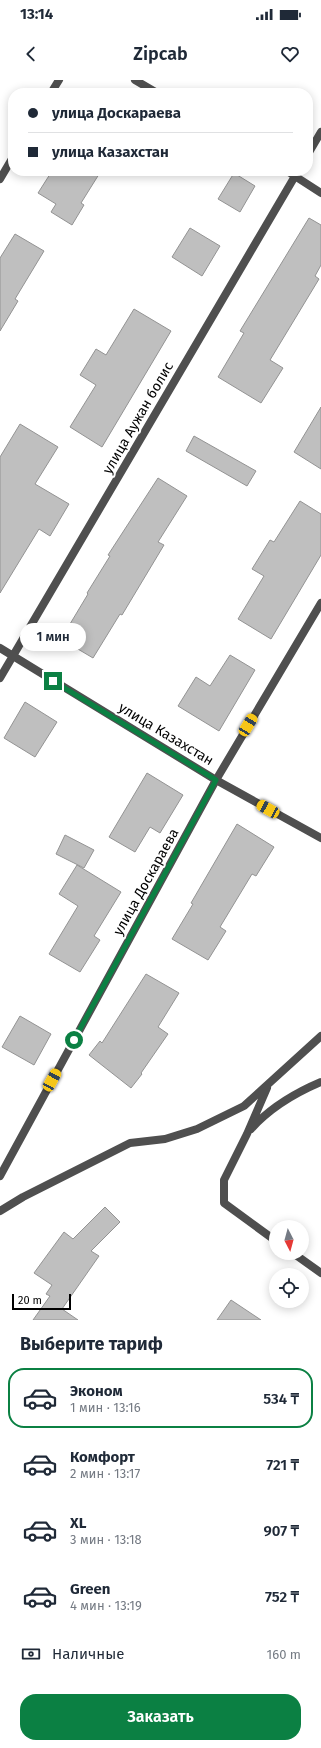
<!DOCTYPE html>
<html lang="ru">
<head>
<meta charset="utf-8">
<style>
  :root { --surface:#fff; --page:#f2f2f3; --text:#1f2937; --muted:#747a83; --line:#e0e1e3; --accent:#0b8043 }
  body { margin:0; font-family:"Fira Sans",sans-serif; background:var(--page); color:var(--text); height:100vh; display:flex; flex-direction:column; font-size:15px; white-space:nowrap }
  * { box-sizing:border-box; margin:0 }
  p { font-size:13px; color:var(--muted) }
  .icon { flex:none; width:22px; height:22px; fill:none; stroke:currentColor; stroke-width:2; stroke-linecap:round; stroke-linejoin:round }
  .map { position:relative; height:1240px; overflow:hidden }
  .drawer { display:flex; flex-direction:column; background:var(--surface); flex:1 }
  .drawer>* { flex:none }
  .top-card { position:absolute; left:8px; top:8px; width:305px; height:88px; border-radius:16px; box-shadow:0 2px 10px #0003; display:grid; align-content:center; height:88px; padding:0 20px; background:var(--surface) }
  .needle { width:26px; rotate:174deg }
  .tools { position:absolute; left:269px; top:1140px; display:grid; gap:8px }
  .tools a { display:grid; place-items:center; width:40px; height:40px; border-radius:50%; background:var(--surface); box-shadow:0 2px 10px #0003; font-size:20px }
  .scale { position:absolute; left:12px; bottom:10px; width:59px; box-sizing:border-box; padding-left:4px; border:2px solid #000; border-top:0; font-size:11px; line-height:14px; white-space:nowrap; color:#000; -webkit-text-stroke:3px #fff; paint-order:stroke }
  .end { position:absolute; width:18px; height:18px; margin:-9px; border:5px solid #0b8043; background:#fff; box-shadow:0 0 0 2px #fff }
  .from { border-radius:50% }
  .bubble { position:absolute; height:28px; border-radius:14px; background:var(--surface); box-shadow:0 2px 10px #0003; font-size:13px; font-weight:600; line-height:28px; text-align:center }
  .car { position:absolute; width:12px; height:24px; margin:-12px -6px; border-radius:5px; box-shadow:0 0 3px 1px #0007; background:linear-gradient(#f5c518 24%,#345 0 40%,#f5c518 0 76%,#345 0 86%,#f5c518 0) }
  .top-card b { display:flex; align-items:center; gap:14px; height:38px; font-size:15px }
  .top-card b+b { border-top:1px solid var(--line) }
  .top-card i { width:10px; height:10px; background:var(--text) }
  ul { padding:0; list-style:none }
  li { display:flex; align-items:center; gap:12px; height:60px; margin:0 8px 6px; padding:0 12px; border:2px solid transparent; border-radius:16px }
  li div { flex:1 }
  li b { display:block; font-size:15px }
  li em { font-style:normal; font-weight:600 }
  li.on { border-color:var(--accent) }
  li>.icon { width:36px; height:36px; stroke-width:1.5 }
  h2 { padding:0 20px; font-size:18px; line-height:48px }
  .pay { display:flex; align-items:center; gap:10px; height:44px; padding:0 20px; font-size:15px }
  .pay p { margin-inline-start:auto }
  .primary-button { display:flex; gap:8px; margin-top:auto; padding:8px 20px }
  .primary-button a { flex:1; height:46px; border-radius:16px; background:var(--accent); color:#fff; font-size:16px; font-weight:600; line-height:46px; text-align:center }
  .status { display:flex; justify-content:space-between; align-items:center; height:28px; padding:0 20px; background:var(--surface); direction:ltr }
  .status svg { height:11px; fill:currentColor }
  header { display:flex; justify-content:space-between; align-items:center; height:52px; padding:0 20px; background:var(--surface); font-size:18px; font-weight:600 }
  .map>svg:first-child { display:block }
</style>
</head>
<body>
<div class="status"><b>13:14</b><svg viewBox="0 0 49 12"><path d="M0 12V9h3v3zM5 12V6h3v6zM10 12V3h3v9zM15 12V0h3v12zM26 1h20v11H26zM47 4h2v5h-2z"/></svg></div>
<header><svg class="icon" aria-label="back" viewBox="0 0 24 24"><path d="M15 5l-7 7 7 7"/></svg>Zipcab<svg class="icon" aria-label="heart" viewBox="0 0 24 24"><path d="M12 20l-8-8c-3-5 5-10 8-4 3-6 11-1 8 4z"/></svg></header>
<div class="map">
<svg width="321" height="1240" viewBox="0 0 321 1240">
  <rect width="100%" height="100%" fill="#fff"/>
  <path fill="#bfbfbf" stroke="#939393" d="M52 91H101L81 123 84 125 72 145 51 132 56 124 38 113Z
    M234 93 255 106 240 132 218 119Z
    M309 138 321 145V185L315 196 319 199 270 280 283 288 261 323 218 297 244 253 240 251Z
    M190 148 220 166 202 196 172 177Z
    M15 154 44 171 15 219 18 221 0 251V178Z
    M134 229 171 251 102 367 70 347 96 305 80 295 96 269 106 275Z
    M321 327V389L294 372Z
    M20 344 58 367 35 404 69 424 50 456 39 449 0 513V377Z
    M194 356 256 391 247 406 186 371Z
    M158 398 187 416 158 462 164 465 122 535 120 534 93 578 61 559 88 514 87 513 110 476 108 475Z
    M300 421 321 434V475L271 559 238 539 264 496 252 489 270 460 274 462Z
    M230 575 255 590 219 651 178 626 196 597 210 606Z
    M25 622 57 642 35 677 4 658Z
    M147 693 183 715 160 753 150 747 135 772 109 757Z
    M237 744 274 767 256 796 252 794 220 847 226 851 208 880 172 859 193 824 191 823Z
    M65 755 94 770 84 788 56 774Z
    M77 785 121 812 94 856 100 860 80 892 49 874 78 826 59 814Z
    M146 894 179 913 158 947 168 954 141 993 142 994 131 1008 89 975 100 961 102 963Z
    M20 936 51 954 34 985 2 967Z
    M105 1127 120 1142 91 1171 99 1176 62 1229 78 1240H33L50 1216 46 1214 52 1205 34 1193 64 1152 73 1159Z
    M231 1220 261 1240H217Z"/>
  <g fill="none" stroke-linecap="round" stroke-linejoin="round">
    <path stroke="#4f4f4f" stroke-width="8" d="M135 0 157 13
      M51 13 59 0
      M308 74 321 52
      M287 91 321 113
      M0 99 13 77
      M0 568 216 700 321 758
      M0 598 298 91
      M267 1008 247 1054 224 1100V1123L276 1161
      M251 1049C270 1028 295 1013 321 1002
      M0 1096 216 700 321 523
      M0 1131 23 1117 130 1063 165 1059 197 1049 244 1026 321 956
      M293 1173 321 1193"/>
  </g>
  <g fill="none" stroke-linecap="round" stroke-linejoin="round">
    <path stroke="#0b8043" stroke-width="5" d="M53 601 216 700 74 960"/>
  </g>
  <g text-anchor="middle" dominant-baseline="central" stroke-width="4" stroke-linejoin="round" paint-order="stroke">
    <g font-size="14" fill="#000" stroke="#fff">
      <text transform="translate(138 338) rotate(-60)">улица Аужан болис</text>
      <text transform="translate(166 654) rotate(31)">улица Казахстан</text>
      <text transform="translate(146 802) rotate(-61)">улица Доскараева</text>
    </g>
  </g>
</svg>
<div class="tools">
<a><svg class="needle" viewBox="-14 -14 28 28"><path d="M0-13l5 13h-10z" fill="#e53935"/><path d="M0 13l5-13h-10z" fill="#747a83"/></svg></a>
<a><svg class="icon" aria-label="locate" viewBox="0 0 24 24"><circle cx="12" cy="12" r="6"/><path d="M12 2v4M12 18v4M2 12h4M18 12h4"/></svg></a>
</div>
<div class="scale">20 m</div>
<i class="end from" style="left:74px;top:960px"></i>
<i class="end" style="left:53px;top:601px"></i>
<div class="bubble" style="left:20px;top:543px;width:66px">1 мин</div>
<i class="car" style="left:248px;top:645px;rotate:31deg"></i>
<i class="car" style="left:268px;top:729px;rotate:299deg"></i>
<i class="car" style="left:52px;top:1000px;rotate:29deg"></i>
<div class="top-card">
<b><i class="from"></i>улица Доскараева</b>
<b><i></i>улица Казахстан</b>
</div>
</div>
<section class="drawer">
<h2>Выберите тариф</h2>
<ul>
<li class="on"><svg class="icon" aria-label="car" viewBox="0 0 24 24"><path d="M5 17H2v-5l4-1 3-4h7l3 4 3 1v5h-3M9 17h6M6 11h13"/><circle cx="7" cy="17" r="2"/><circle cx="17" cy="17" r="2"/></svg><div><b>Эконом</b><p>1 мин · 13:16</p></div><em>534 ₸</em></li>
<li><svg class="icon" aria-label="car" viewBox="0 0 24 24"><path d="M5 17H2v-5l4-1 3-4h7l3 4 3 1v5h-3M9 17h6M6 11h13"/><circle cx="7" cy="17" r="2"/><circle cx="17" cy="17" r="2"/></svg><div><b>Комфорт</b><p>2 мин · 13:17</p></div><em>721 ₸</em></li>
<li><svg class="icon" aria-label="car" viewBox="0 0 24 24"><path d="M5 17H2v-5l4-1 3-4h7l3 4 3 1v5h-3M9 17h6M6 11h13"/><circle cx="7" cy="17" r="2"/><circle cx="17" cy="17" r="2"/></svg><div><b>XL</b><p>3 мин · 13:18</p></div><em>907 ₸</em></li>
<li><svg class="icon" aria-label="car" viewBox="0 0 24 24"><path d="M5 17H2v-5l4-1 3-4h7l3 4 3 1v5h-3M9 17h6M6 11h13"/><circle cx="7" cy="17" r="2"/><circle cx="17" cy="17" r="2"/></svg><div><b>Green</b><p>4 мин · 13:19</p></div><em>752 ₸</em></li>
</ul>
<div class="pay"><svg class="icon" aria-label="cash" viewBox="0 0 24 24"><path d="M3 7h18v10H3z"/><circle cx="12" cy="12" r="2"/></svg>Наличные<p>160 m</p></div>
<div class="primary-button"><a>Заказать</a></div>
</section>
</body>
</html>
